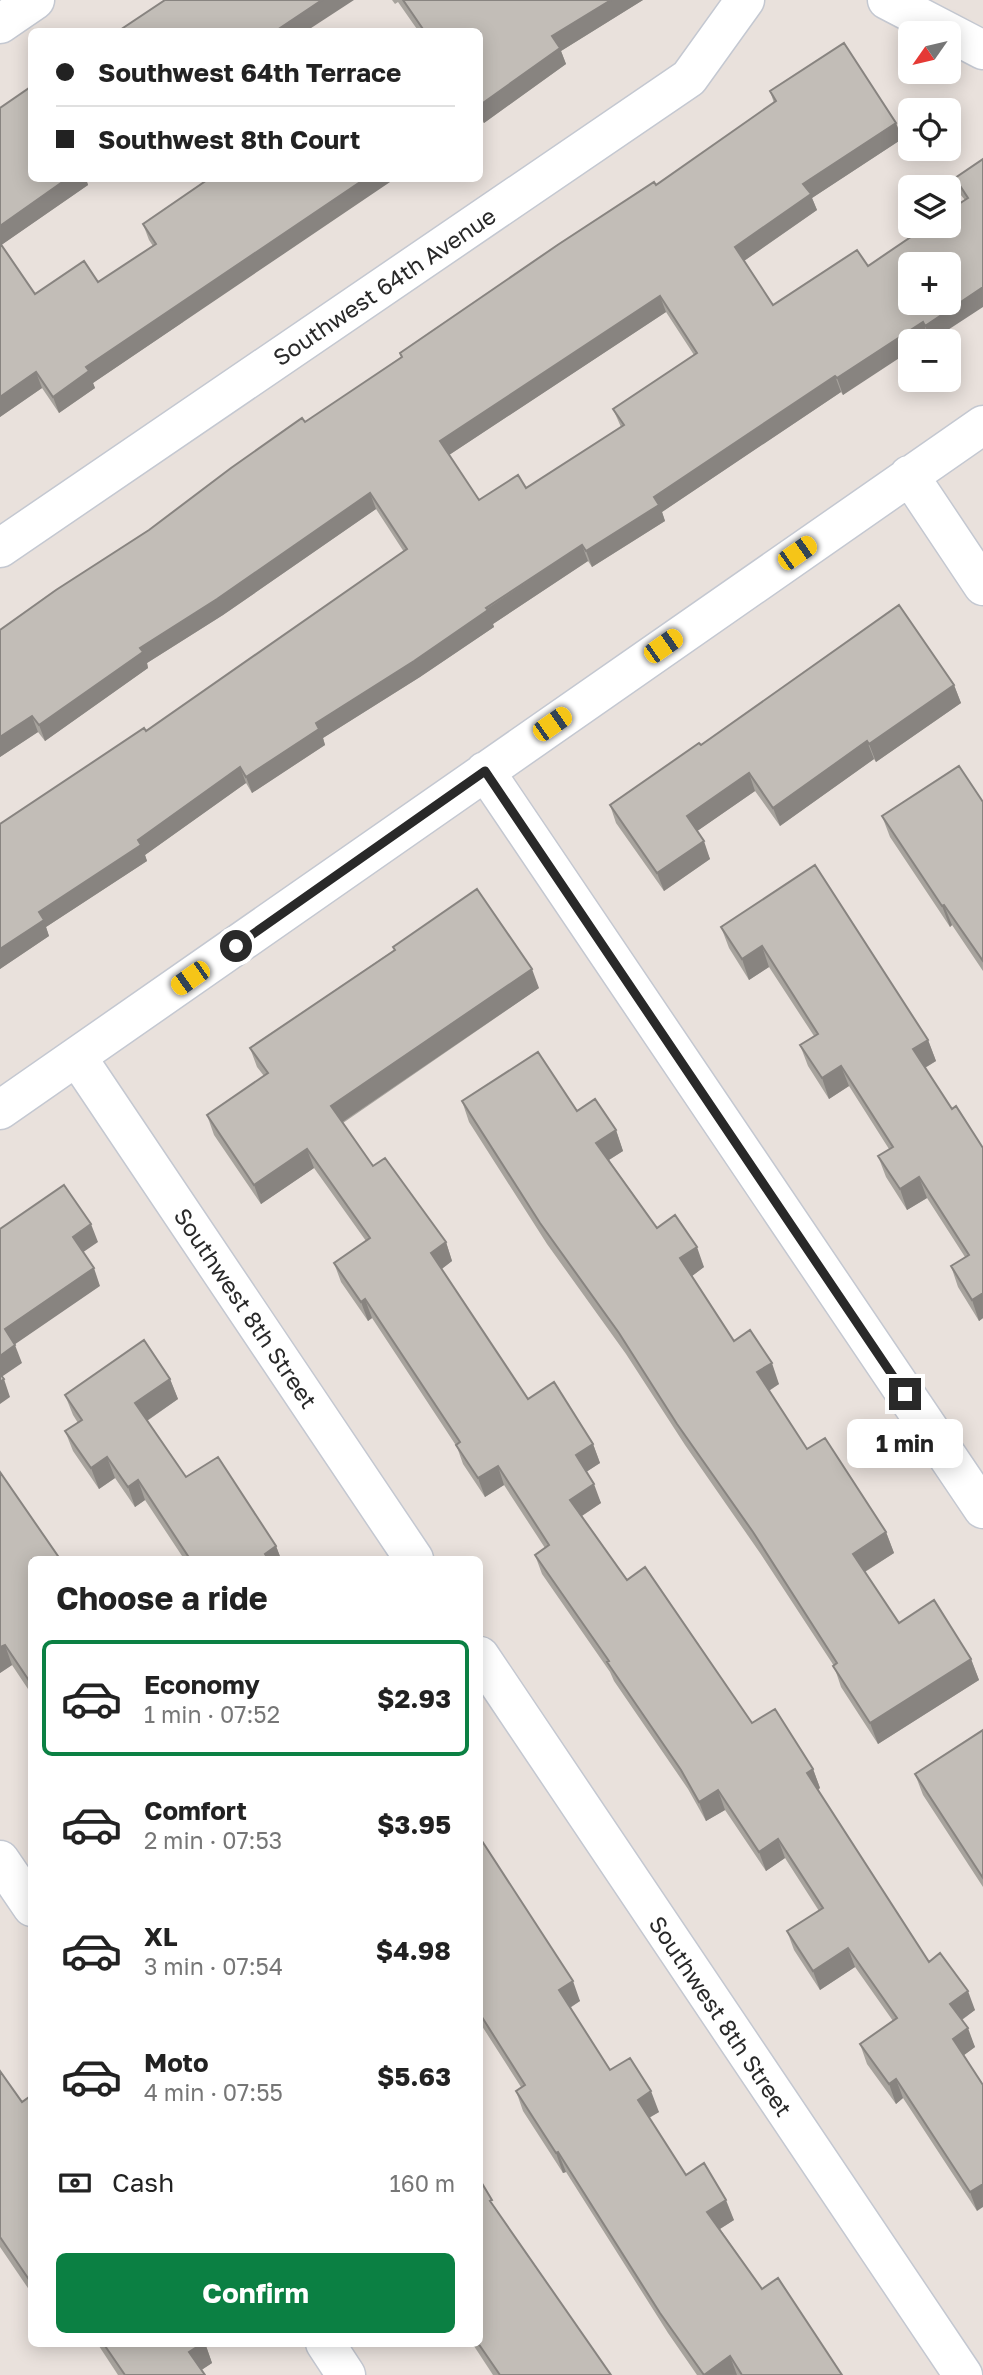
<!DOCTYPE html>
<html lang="en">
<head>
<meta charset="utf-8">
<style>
  :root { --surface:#fff; --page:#f6f6f6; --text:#222; --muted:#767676; --line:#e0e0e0; --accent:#0b8043 }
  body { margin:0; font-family:"Golos Text",sans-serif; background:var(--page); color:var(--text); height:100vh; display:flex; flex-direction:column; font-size:26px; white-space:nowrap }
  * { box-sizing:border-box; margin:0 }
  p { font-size:23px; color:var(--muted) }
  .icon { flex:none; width:38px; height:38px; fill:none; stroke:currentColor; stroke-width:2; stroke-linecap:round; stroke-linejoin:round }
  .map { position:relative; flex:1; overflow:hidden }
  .panel { position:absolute; left:28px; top:1556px; width:455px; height:791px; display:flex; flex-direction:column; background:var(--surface); border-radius:10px; box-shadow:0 4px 18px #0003 }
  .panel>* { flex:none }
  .banner { position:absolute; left:28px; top:28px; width:455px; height:154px; border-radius:10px; box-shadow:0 4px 18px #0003; display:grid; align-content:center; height:154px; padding:0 28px; background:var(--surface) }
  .needle { width:46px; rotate:236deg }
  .fabs { position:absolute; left:898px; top:21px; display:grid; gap:14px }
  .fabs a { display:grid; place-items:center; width:63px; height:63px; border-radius:10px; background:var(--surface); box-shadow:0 4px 18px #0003; font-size:35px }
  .end { position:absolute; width:32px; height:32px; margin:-16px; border:9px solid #292929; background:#fff; box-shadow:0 0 0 4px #fff }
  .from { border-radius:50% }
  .bubble { position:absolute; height:49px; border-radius:10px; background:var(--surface); box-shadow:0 4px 18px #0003; font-size:23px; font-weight:700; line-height:49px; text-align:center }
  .car { position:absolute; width:21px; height:42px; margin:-21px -10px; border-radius:9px; box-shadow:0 0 5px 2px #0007; background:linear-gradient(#f5c518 24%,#345 0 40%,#f5c518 0 76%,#345 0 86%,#f5c518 0) }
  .banner b { display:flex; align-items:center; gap:24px; height:66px; font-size:26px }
  .banner b+b { border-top:2px solid var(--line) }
  .banner i { width:18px; height:18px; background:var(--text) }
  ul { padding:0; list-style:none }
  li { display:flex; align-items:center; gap:21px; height:116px; margin:0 14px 10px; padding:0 14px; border:4px solid transparent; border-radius:10px }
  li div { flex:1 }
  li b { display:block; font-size:26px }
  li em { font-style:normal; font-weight:700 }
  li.current { border-color:var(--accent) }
  li>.icon { width:63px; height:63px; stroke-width:1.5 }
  h2 { padding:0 28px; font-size:32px; line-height:84px }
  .pay { display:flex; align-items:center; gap:18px; height:77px; padding:0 28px; font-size:26px }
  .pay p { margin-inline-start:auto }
  .primary-button { display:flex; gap:14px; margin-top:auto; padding:14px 28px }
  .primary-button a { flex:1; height:80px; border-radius:10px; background:var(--accent); color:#fff; font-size:28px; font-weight:700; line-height:80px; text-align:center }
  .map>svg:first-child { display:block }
</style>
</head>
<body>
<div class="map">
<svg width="983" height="2375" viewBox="0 0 983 2375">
  <rect width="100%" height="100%" fill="#e9e1dc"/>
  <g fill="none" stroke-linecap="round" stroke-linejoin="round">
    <g stroke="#c4c8d1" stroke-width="41">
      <path id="minor" d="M0 24 35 0
        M909 475 983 586
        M0 548 689 78 745 0
        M485 771 983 1509
        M77 1057 414 1559
        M0 1110 983 425
        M480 1656 963 2375
        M0 1860 32 1907
        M325 2343 346 2375"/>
    </g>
    <g stroke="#c4c8d1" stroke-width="41">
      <path id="tertiary" d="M887 0 983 50"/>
    </g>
    <use href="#minor" stroke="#fff" stroke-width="38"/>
    <use href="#tertiary" stroke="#fff" stroke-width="38"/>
  </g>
  <path fill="#a7a39d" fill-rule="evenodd" d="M392 0H643L561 51 566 64 484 123 482 121 480 122V32H419L398 2 395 4Z
    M770 91 896 123 902 139 812 198 817 210 744 261 773 305 868 266 965 200 960 194 955 178 983 159 932 341H931L929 338 924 341H910L843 395 841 392 662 512 665 521 592 567 588 561 493 624 494 627 420 677 323 738 325 745 252 793 246 783 145 855 147 861 46 927 49 936 0 969V824L146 731 404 552 376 509 223 615 147 663 148 668 45 741 38 732 0 757V630L149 530 401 357 400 353 656 185 774 103ZM666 312 694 355 613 409 621 427 526 488 479 500 449 455Z
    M0 108 86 178 88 185 1 245 35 294 98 282 153 246 149 240 143 224 210 178 183 322 93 383 95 388 59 413 42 388 0 417Z
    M954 685 961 703 876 762 874 759 780 826 755 791 697 831 710 859 664 891 616 823 610 805 701 745Z
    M983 802V971L952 925 950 927 890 837 882 816Z
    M815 865 928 1040 936 1061 925 1068 952 1109 983 1148V1318L979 1321 958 1287 951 1266 965 1257 927 1198 907 1210 886 1177 878 1156 889 1149 849 1086 829 1099 808 1066 800 1045 814 1036 769 967 749 980 729 948 721 927Z
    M393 947 539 988 343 1123 373 1166 446 1242 452 1261 441 1269 528 1399 593 1444 600 1463 586 1472 601 1503 582 1516 627 1580 752 1723 813 1769 820 1788 818 1790 929 1962 975 2010 962 2020 975 2047 964 2055 977 2211 903 2098 896 2104 867 2064 860 2044 893 2021 855 1967 820 1990 794 1950 787 1931 819 1911 785 1858 766 1871 725 1810 706 1821 688 1789 614 1681 610 1672 542 1574 535 1555 545 1548 504 1485 485 1497 463 1464 457 1447 372 1318 368 1321 341 1282 334 1263 366 1241 314 1168 261 1204 214 1135 207 1115 264 1076 257 1067 250 1048 394 950Z
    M462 1101 577 1111 616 1130 623 1151 609 1160 657 1228 704 1267 692 1276 734 1341 779 1384 769 1391 807 1449 886 1532 894 1553 865 1572 899 1623 971 1659 979 1680 878 1744 841 1687 834 1666 760 1553 685 1445 626 1354 547 1244 469 1122Z
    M170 1379 178 1399 147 1421 186 1477 276 1546 281 1559H184L145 1500 135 1507 115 1478 99 1489 73 1451 65 1431 78 1423 73 1415 65 1395Z
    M0 1472 32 1559V1695L12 1665 0 1673Z
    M983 1730V1887L923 1795 915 1774Z
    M480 1842 580 2001 570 2008 610 2070 659 2112 649 2118 686 2175 734 2220 720 2229 762 2289 842 2375H697L668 2333 566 2172 563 2173 523 2111 516 2091 521 2087 480 2023Z
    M0 2071 22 2102 32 2095V2294L0 2247Z
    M495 2209 611 2375H493L472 2343H480Z
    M97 2343H205L212 2363 201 2370 205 2375H118Z"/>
  <path fill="#888480" d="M322 0H354L305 32H274Z
    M611 0H643L561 51 566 64 484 123 480 111V105L552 36Z
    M896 123 902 139 812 198 817 210 741 263 735 247 803 184Z
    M68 178 86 179 88 185 0 246V226Z
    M366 178H396L93 383 95 388 59 413 53 397 86 367Z
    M983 287V307L931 341 925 326Z
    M660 296 666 312 446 457 440 441Z
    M923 322 929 338 924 341H910V351L843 395 837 378Z
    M36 372 42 388 0 417V397Z
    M835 376 841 392 662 512 665 521 592 567 586 551 654 497Z
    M370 493 376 509 223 615 147 663 148 668 45 741 39 725 140 648Z
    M582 545 588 561 493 624 494 627 420 677 323 738 325 745 252 793 246 777 316 723Z
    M954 685 961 703 876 762 869 744Z
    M32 716 38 732 0 757V737Z
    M867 741 874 759 780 826 773 808Z
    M240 767 246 783 145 855 147 861 46 927 49 936 0 969V949L39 912 138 840Z
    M749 773 755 791 693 834 687 816Z
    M704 841 710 859 664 891 657 873Z
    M944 905 952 925 950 927 942 906Z
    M762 946 769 967 749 980 742 959Z
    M532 969 539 988 338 1125 331 1106Z
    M928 1040 936 1061 921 1070 913 1049Z
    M841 1066 849 1086 829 1099 822 1078Z
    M616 1130 623 1151 604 1163 596 1143Z
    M307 1149 314 1168 261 1204 254 1185Z
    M919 1177 927 1198 907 1210 900 1189Z
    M91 1224 98 1242 79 1255 73 1237Z
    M446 1242 452 1261 438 1272 431 1253Z
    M697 1247 704 1267 688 1279 680 1258Z
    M94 1268 100 1286 11 1347 5 1329Z
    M983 1293V1318L979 1321 972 1300Z
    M365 1299 372 1318 368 1321 361 1302Z
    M15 1345 22 1363 0 1378V1356Z
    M772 1363 779 1384 765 1393 757 1372Z
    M4 1379 10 1397 0 1404V1382Z
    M170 1379 178 1399 142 1424 135 1403Z
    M593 1444 600 1463 583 1474 576 1455Z
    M107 1457 115 1478 99 1489 91 1468Z
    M498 1466 504 1485 485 1497 478 1478Z
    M138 1480 145 1500 135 1507 128 1487Z
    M594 1484 601 1503 577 1519 570 1500Z
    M886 1532 894 1553 861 1574 853 1554Z
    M276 1546 281 1559H267L265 1554Z
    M5 1645 12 1665 0 1673V1647Z
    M971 1659 979 1680 878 1744 870 1723Z
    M813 1769 820 1788 814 1792 807 1773Z
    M718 1790 725 1810 706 1821 699 1802Z
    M778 1839 785 1858 766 1871 759 1852Z
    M848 1948 855 1967 820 1990 813 1971Z
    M573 1981 580 2001 566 2010 559 1990Z
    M968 1991 975 2010 957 2023 950 2004Z
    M968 2028 975 2047 960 2058 953 2039Z
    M896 2079 903 2098 896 2104 889 2084Z
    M651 2091 659 2112 645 2120 638 2100Z
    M558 2152 566 2172 563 2173 556 2153Z
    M983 2184V2207L977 2211 970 2192Z
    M726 2200 734 2220 715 2232 707 2212Z
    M203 2343H205L212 2363 197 2373 189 2352Z
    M730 2356 737 2375H704Z"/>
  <path fill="#c2bdb7" stroke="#888480" stroke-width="2" fill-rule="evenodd" d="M165 0H322L274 32H117Z
    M403 0H611L552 36 560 48 480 105V32H425Z
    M844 43 896 123 803 184 811 194 735 247 773 305 857 250 868 266 927 226H948V211L968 198 955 178 983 159V287L925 326 923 322 837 378 835 376 654 497 659 505 586 551 582 545 486 608 488 610 414 661 316 723 319 729 246 777 240 767 138 840 141 845 39 912 44 920 0 949V824L144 728 146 731 407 549 370 493 217 599 140 648 143 652 39 725 32 716 0 737V630L56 590 149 530 231 468 302 418 305 422 402 357 400 353 559 244 654 182 656 185 776 101 770 91ZM910 264H948V303H910ZM660 296 697 353 613 409 624 425 526 488 518 475 479 500 440 441Z
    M32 86V178H68L0 226V108Z
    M210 178H366L86 367 89 371 53 397 36 372 0 397V243L35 294 84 261 98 282 156 244 143 224Z
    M899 605 954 685 869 744 867 741 773 808 749 773 687 816 704 841 657 873 610 805 699 743 701 745Z
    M959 766 983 802V961L944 905 942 906 882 816Z
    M815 865 928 1040 913 1049 952 1109 956 1106 983 1148V1293L972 1300 951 1266 969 1255 919 1177 900 1189 878 1156 893 1147 841 1066 822 1078 800 1045 818 1034 762 946 742 959 721 927Z
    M477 889 532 969 331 1106 373 1166 385 1158 446 1242 431 1253 528 1399 554 1382 593 1444 576 1455 594 1484 570 1500 627 1580 645 1567 752 1723 775 1709 813 1769 807 1773 929 1962 940 1953 968 1991 950 2004 968 2028 953 2039 983 2085V2184L970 2192 896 2079 889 2084 860 2044 897 2018 848 1948 813 1971 787 1931 823 1908 778 1839 759 1852 718 1790 699 1802 681 1770 607 1662 609 1661 535 1555 549 1545 498 1466 478 1478 456 1445 460 1442 365 1299 361 1302 334 1263 370 1238 307 1149 254 1185 207 1115 268 1073 250 1048 395 950 393 947Z
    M538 1052 577 1111 595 1099 616 1130 596 1143 657 1228 675 1215 697 1247 680 1258 734 1341 750 1330 772 1363 757 1372 807 1449 825 1438 886 1532 853 1554 899 1623 934 1600 971 1659 870 1723 833 1666 837 1663 753 1532 677 1424 619 1333 540 1223 462 1101Z
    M64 1185 91 1224 73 1237 94 1268 5 1329 15 1345 0 1356V1229Z
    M144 1340 170 1379 135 1403 186 1477 218 1457 276 1546 265 1554 268 1559H190L138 1480 128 1487 107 1457 91 1468 65 1431 82 1420 65 1395Z
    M0 1374 4 1379 0 1382Z
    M0 1472 60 1559H32V1685L5 1645 0 1647Z
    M983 1730V1878L915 1774Z
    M482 1841 573 1981 559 1990 610 2070 630 2058 651 2091 638 2100 686 2175 704 2163 726 2200 707 2212 762 2289 778 2278 842 2375H742L730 2356 704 2375 660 2313 558 2152 556 2153 516 2091 525 2085 480 2014V1842Z
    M0 2071 22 2102 32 2095V2284L0 2237Z
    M480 2180 492 2200 490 2201 611 2375H500L478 2343H480Z
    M103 2343H203L189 2352 205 2375H125Z"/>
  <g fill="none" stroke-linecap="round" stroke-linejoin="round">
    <path stroke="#292929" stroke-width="9" d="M236 946 485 771 905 1394"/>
  </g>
  <g text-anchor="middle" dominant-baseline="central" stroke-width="7" stroke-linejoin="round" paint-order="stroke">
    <g font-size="23" fill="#292929" stroke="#fff">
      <text transform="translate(384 286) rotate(-34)">Southwest 64th Avenue</text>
      <text transform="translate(246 1308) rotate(56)">Southwest 8th Street</text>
      <text transform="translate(721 2016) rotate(56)">Southwest 8th Street</text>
    </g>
  </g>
</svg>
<div class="fabs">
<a><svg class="needle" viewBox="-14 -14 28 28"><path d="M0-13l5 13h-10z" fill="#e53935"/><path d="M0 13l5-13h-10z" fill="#767676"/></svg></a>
<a><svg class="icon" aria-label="locate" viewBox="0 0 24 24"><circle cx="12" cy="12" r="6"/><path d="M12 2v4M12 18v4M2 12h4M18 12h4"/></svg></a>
<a><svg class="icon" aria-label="layers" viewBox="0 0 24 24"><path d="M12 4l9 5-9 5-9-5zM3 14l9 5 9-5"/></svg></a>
<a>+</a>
<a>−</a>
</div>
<i class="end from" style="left:236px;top:946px"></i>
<i class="end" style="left:905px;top:1394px"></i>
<div class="bubble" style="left:847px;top:1419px;width:116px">1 min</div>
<i class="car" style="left:797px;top:553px;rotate:55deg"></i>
<i class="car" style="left:663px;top:646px;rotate:55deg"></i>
<i class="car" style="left:552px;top:724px;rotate:55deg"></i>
<i class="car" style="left:190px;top:978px;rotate:235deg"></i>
<div class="banner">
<b><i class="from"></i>Southwest 64th Terrace</b>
<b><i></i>Southwest 8th Court</b>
</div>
<section class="panel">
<h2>Choose a ride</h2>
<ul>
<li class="current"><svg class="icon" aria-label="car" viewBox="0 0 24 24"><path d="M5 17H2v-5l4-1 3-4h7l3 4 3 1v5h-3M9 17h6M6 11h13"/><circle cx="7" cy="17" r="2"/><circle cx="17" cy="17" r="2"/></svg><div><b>Economy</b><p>1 min · 07:52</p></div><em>$2.93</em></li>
<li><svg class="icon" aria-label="car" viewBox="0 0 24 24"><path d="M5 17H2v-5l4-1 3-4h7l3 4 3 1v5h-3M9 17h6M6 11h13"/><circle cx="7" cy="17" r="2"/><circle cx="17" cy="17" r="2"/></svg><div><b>Comfort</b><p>2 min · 07:53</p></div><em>$3.95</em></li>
<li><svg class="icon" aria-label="car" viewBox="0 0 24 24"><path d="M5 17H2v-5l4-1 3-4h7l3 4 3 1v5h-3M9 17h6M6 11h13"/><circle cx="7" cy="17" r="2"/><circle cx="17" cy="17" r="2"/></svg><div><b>XL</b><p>3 min · 07:54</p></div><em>$4.98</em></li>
<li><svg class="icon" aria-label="car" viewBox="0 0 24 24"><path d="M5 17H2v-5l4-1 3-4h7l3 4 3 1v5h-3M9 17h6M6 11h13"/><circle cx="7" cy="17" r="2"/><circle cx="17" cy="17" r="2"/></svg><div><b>Moto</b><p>4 min · 07:55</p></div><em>$5.63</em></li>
</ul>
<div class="pay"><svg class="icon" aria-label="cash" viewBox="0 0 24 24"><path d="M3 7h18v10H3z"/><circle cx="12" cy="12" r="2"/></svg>Cash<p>160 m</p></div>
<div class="primary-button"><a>Confirm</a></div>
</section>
</div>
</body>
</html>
